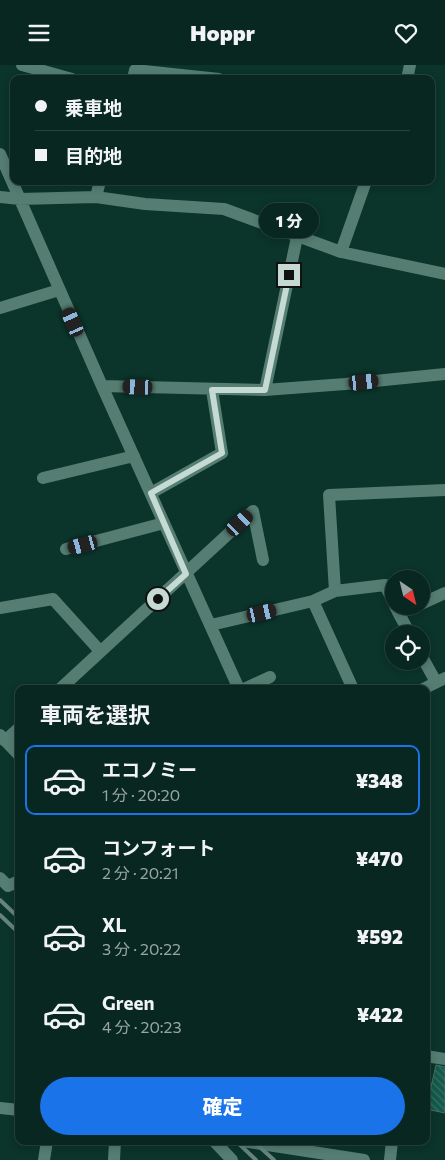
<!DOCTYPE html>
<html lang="ja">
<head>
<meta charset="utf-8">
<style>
  :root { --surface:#082720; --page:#16332d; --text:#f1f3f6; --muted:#98a5a5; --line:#29443e; --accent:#1a73e8 }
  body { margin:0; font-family:Commissioner,"Noto Sans JP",sans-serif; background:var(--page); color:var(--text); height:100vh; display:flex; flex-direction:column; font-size:19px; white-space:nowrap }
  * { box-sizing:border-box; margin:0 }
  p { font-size:16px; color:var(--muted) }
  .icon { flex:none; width:28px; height:28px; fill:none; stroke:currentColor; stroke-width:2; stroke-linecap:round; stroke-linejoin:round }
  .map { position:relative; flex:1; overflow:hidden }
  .sheet { position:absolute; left:15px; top:620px; width:415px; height:460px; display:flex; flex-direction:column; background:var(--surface); border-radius:10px; box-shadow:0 2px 8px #0003,0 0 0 1px var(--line) }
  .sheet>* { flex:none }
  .hud { position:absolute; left:10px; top:10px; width:425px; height:110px; border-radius:10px; box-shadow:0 2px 8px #0003,0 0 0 1px var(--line); display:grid; align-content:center; height:110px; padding:0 25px; background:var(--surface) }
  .needle { width:32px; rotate:145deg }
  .controls { position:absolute; left:385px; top:505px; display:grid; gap:10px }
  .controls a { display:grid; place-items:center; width:45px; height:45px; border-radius:50%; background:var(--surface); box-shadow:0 2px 8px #0003,0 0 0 1px var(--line); font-size:25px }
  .end { position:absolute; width:22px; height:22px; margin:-11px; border:6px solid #c6dad4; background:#111; box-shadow:0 0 0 2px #111 }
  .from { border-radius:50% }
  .bubble { position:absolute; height:35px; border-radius:18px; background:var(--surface); box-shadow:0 2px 8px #0003,0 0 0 1px var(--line); font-size:16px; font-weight:800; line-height:35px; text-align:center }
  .car { position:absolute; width:15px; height:30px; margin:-15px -8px; border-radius:6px; box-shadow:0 0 4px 1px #0007; background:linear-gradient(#222 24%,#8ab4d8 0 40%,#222 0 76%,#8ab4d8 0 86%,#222 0) }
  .hud b { display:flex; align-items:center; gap:18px; height:48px; font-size:19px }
  .hud b+b { border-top:1px solid var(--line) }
  .hud i { width:12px; height:12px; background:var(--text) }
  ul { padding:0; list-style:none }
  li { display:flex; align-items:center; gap:15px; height:70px; margin:0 10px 8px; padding:0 15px; border:2px solid transparent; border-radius:10px }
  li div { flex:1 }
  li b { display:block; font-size:19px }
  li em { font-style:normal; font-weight:800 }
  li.on { border-color:var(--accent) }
  li>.icon { width:45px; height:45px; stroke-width:1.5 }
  h2 { padding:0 25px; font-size:22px; line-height:60px }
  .primary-button { display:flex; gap:10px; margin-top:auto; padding:10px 25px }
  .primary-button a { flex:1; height:58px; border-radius:30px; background:var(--accent); color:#fff; font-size:20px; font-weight:800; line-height:58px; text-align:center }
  header { display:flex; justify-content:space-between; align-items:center; height:65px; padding:0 25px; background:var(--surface); font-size:22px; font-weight:800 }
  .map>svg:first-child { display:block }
</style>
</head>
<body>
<header><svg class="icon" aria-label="menu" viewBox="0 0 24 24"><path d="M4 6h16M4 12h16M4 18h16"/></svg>Hoppr<svg class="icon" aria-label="heart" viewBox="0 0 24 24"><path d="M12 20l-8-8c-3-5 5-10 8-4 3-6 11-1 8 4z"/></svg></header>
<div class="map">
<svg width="445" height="1095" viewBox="0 0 445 1095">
  <defs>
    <pattern id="building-back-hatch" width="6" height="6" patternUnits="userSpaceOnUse" patternTransform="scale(1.25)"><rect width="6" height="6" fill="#14594a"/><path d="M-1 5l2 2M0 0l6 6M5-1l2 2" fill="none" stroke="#357063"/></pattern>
  </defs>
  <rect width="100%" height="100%" fill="#0b342a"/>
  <path fill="url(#building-back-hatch)" stroke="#486f64" d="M436 1000 445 1002V1048L426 1044Z"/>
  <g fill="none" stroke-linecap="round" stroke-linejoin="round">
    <path stroke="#557d71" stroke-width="12" d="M22 0 72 14
      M133 14 135 5 219 14
      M407 14 410 0
      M0 89 102 321 239 624
      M0 132 20 134 96 132 145 139 224 144 341 187 445 209
      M96 132 100 116
      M341 187 366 116
      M0 243 59 225
      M102 321 265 325 345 319 445 309
      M265 325 297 172
      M43 413 134 391
      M151 428 222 388 212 325
      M66 484 164 458
      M335 526 329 430 445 425
      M313 536 353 624
      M421 539 445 528
      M395 541 399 549 415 541
      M0 543 53 534 100 586
      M399 549 410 569
      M211 560 313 536 335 526 385 520 394 538
      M421 590 436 617
      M60 624 253 446 263 495
      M244 624 270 612
      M423 624 445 613
      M0 670 19 690
      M5 676 19 663
      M0 813 8 821 19 816
      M426 991 445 994
      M0 1043 19 1045
      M214 1076 232 1095
      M242 1076 364 1095
      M44 1095 47 1076
      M114 1095 115 1076
      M390 1095 392 1076"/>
    <path stroke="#65847c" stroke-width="4" d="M0 835 19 853
      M0 850 19 868
      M236 1076 256 1095
      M253 1076 274 1095"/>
  </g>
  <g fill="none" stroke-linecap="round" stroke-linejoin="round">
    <path stroke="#c6dad4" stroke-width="6" d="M158 534 186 509 151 428 222 388 212 325H265L289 210"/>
  </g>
</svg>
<div class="controls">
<a><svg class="needle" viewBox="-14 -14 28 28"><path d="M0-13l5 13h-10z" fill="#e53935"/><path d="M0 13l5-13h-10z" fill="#98a5a5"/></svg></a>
<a><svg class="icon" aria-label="locate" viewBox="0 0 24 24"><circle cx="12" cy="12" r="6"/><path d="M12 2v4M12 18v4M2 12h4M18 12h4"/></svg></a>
</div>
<i class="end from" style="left:158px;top:534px"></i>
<i class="end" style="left:289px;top:210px"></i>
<div class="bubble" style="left:259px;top:138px;width:60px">1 分</div>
<i class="car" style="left:73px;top:257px;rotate:336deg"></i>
<i class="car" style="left:364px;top:317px;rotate:84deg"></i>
<i class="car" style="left:138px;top:322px;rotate:272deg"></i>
<i class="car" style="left:240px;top:458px;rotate:47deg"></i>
<i class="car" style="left:83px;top:480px;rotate:255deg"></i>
<i class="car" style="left:262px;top:548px;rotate:77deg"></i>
<div class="hud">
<b><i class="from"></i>乗車地</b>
<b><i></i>目的地</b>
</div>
<section class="sheet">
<h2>車両を選択</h2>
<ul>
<li class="on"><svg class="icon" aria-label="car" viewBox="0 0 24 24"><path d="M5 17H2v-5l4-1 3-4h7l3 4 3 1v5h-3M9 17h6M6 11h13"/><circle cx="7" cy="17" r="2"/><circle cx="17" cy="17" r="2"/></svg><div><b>エコノミー</b><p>1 分 · 20:20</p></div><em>¥348</em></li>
<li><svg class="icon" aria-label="car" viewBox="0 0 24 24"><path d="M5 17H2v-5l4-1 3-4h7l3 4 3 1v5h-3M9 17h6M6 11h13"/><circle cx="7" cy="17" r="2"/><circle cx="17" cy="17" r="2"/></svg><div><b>コンフォート</b><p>2 分 · 20:21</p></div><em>¥470</em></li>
<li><svg class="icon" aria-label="car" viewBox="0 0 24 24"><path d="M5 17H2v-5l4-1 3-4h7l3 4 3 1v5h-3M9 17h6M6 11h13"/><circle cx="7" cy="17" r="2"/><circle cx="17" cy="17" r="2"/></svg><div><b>XL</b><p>3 分 · 20:22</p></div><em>¥592</em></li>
<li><svg class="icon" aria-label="car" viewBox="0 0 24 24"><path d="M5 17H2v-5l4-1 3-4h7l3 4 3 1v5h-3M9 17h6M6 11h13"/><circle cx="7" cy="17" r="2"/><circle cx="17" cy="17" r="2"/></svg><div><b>Green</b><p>4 分 · 20:23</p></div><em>¥422</em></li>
</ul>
<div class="primary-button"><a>確定</a></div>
</section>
</div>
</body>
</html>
